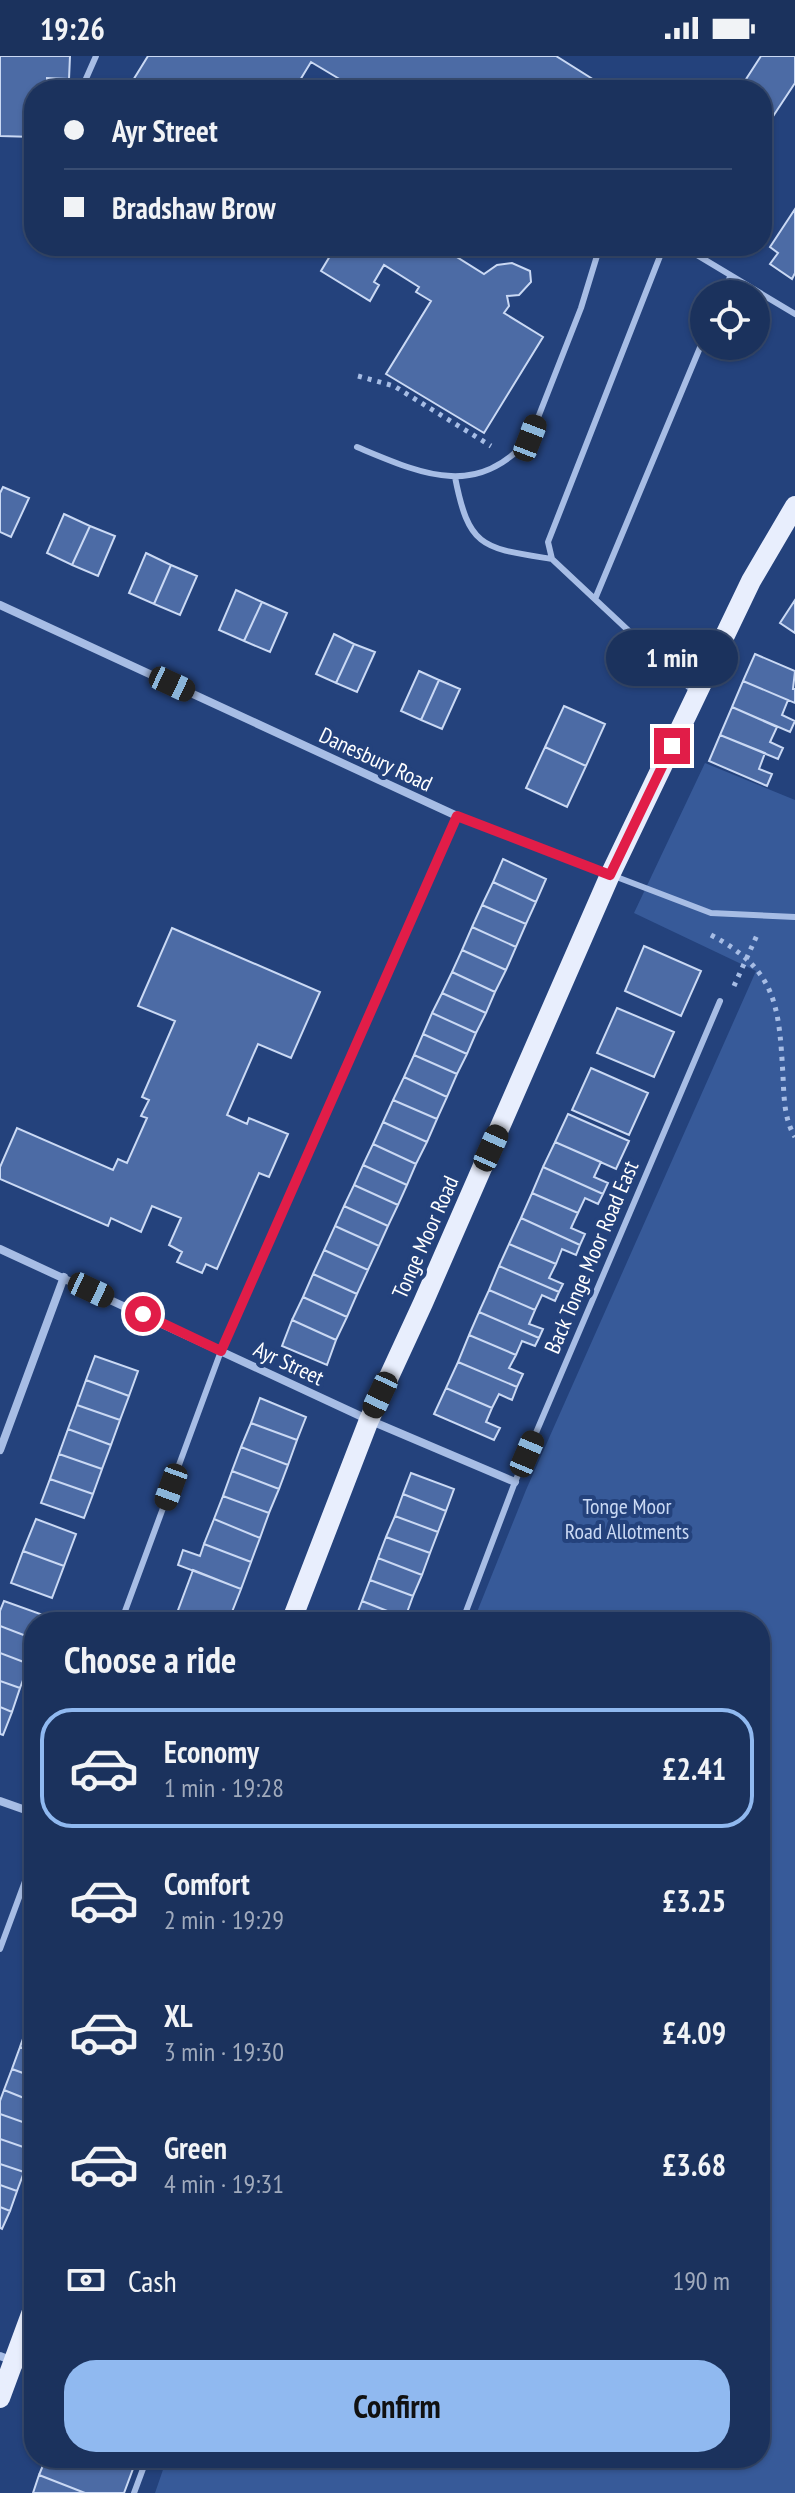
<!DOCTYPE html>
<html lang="en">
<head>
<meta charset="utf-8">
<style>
  :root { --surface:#1b325d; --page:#243a63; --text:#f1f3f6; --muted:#a0aabc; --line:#394d72; --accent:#90b9f0 }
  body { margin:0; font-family:"PT Sans Narrow",sans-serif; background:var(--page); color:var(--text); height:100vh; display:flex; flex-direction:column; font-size:30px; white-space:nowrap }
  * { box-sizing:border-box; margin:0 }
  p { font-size:26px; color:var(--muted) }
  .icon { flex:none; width:44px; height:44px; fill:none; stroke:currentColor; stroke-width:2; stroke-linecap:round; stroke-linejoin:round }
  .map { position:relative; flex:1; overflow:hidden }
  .side { position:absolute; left:24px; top:1556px; width:746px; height:856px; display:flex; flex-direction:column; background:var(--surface); border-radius:32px; box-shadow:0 2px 6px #0004,0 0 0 2px var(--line) }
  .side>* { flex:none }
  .guide { position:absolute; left:24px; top:24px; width:748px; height:176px; border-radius:32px; box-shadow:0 2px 6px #0004,0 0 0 2px var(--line); display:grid; align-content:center; height:176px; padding:0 40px; background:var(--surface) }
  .buttons { position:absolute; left:690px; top:224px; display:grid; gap:16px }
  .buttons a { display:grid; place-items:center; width:80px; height:80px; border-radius:50%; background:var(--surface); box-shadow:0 2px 6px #0004,0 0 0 2px var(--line); font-size:40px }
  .end { position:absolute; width:36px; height:36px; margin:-18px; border:10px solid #e11d48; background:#fff; box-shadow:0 0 0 4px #fff }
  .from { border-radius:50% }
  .bubble { position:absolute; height:56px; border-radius:28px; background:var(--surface); box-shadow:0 2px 6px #0004,0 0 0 2px var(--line); font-size:26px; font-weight:600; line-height:56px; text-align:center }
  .car { position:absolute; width:24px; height:48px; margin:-24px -12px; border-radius:10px; box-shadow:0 0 6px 2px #0007; background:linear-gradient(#222 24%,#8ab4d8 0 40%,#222 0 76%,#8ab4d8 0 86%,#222 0) }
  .guide b { display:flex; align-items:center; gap:28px; height:76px; font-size:30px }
  .guide b+b { border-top:2px solid var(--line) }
  .guide i { width:20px; height:20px; background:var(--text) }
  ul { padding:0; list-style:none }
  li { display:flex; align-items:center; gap:24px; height:120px; margin:0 16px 12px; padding:0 24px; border:4px solid transparent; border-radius:32px }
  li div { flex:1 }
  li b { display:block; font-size:30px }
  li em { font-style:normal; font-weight:600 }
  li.on { border-color:var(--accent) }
  li>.icon { width:72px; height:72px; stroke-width:1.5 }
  h2 { padding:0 40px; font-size:36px; line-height:96px }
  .pay { display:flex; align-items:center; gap:20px; height:88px; padding:0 40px; font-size:30px }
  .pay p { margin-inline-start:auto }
  .cta { display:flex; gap:16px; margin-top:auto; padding:16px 40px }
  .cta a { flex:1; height:92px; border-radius:32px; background:var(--accent); color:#111; font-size:32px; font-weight:600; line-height:92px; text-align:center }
  .status { display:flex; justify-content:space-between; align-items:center; height:56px; padding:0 40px; background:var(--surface); direction:ltr }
  .status svg { height:22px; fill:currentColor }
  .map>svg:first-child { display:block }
</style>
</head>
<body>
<div class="status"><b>19:26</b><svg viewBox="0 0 49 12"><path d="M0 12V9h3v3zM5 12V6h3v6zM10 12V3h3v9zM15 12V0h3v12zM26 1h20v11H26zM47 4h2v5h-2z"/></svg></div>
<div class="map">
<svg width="795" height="2437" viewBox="0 0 795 2437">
  <rect width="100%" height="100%" fill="#24427c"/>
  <path fill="#375a99" d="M705 707 795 744V2437H155L167 2402H760V1566H473L526 1434 756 915 634 857Z"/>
  <path fill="#4c6ba5" stroke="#cad9f4" stroke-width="2" d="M0 0H70L69 23 47 22V34H34V81L0 80Z
    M148 0H556L610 34H358L311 6 294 34H127Z
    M761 0H795V27L762 77V34H739Z
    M795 153V217L792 223 770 208 778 197 770 191Z
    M336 190H445L444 193 484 218 497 209 512 207 530 215 531 226 519 239 507 240 509 250 504 257 543 281 484 377 386 318 431 245 416 236 419 231 384 209 374 226 379 229 370 245 321 215Z
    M3 431 29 442 11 481 0 476V437Z
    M64 458 90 470 72 509 47 497Z
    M90 470 115 480 98 520 72 509Z
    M146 497 171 509 154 548 129 537Z
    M171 509 197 520 180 559 154 548Z
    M236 534 262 546 244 585 219 574Z
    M795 544V577L780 567Z
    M262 546 287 557 270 596 244 585Z
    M334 578 354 588 336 627 316 618Z
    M354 588 375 596 357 636 336 627Z
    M755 598 795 615 793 633H795V647L743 625Z
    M419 615 439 624 421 664 401 655Z
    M439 624 460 633 442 673 421 664Z
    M743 625 788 644 782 659 795 665 790 676 732 651Z
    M564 650 605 668 586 710 545 691Z
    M732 651 777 671 770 686 783 692 778 703 720 679Z
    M720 679 765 697 759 713 772 718 767 730 709 705Z
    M545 691 586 710 567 751 526 732Z
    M503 803 546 823 536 846 493 826Z
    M493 826 536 846 526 868 482 849Z
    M482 849 526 868 516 891 472 871Z
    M472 871 516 891 506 914 462 894Z
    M172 872 320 936 291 1002 258 988 227 1059 247 1068 249 1062 288 1078 269 1121 259 1117 217 1213 206 1208 202 1217 177 1206 182 1196 169 1189 181 1162 152 1150 141 1176 111 1162 108 1170 0 1123V1111L17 1072 113 1114 118 1103 127 1107 147 1062 141 1060 149 1044 142 1041 175 965 138 950Z
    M644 890 701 915 681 960 625 935Z
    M462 894 506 914 495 936 452 916Z
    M452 916 495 936 486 957 442 937Z
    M442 937 486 957 476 977 432 957Z
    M617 952 674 976 654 1021 597 997Z
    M432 957 476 977 467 998 423 978Z
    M423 978 467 998 457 1018 414 999Z
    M414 999 457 1018 447 1041 404 1021Z
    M591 1012 648 1037 629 1079 572 1054Z
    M404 1021 447 1041 437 1063 393 1044Z
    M393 1044 437 1063 427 1086 383 1066Z
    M568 1058 629 1085 616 1113 555 1086Z
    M383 1066 427 1086 416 1108 373 1088Z
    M555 1086 601 1106 594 1121 608 1127 603 1138 543 1111Z
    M373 1088 416 1108 407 1129 363 1109Z
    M363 1109 407 1129 398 1149 354 1129Z
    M543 1111 603 1138 598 1148 585 1142 578 1157 532 1137Z
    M354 1129 398 1149 388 1170 344 1150Z
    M532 1137 578 1157 571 1172 585 1178 580 1189 521 1162Z
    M344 1150 388 1170 379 1190 335 1170Z
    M521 1162 580 1189 576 1199 562 1193 556 1208 509 1188Z
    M335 1170 379 1190 368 1214 324 1194Z
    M509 1188 556 1208 549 1222 563 1228 559 1236 499 1210Z
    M324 1194 368 1214 357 1238 313 1218Z
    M499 1210 559 1236 555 1245 542 1239 535 1254 489 1234Z
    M313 1218 357 1238 347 1261 303 1241Z
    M489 1234 535 1254 529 1268 543 1273 539 1282 479 1256Z
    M303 1241 347 1261 336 1284 292 1264Z
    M479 1256 539 1282 535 1290 522 1285 516 1299 469 1279Z
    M292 1264 336 1284 327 1309 282 1290Z
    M469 1279 516 1299 509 1312 523 1318 517 1331 458 1306Z
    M95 1300 138 1315 129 1340 86 1324Z
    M458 1306 517 1331 512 1344 499 1338 492 1352 446 1332Z
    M86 1324 129 1340 120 1364 77 1349Z
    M446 1332 492 1352 486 1366 500 1372 494 1384 434 1358Z
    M260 1342 306 1361 297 1384 251 1367Z
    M77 1349 120 1364 111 1389 68 1373Z
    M251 1367 297 1384 288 1409 241 1391Z
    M68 1373 111 1389 102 1413 59 1398Z
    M241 1391 288 1409 279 1433 232 1415Z
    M59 1398 102 1413 93 1438 50 1423Z
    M232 1415 279 1433 269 1457 223 1440Z
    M411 1417 454 1433 446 1455 403 1438Z
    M50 1423 93 1438 84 1462 41 1447Z
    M403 1438 446 1455 438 1476 395 1460Z
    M223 1440 269 1457 260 1482 214 1463Z
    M395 1460 438 1476 430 1497 386 1481Z
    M36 1463 76 1478 64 1510 23 1495Z
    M214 1463 260 1482 251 1506 204 1488Z
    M386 1481 430 1497 422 1519 378 1502Z
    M204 1488 251 1506 241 1533 178 1509 183 1494 200 1500Z
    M23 1495 64 1510 52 1542 11 1527Z
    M378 1502 422 1519 413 1540 370 1524Z
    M193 1514 241 1533 228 1566H200L177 1557Z
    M370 1524 413 1540 405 1562 362 1545Z
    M4 1545 46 1560 44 1566H34V1583L0 1570V1555Z
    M362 1545 405 1562 404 1566H354Z
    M181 1559 200 1566H178Z
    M0 1570 34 1583V1594L29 1608 0 1597Z
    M0 1597 29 1608 20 1632 0 1625Z
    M0 1625 20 1632 12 1656 0 1651Z
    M0 1651 12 1656 3 1679 0 1678Z
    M28 1969 34 1971V1996L20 1991Z
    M20 1991 34 1996V2021L12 2013Z
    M12 2013 34 2021V2046L4 2034Z
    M4 2034 34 2046V2070L0 2058V2045Z
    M0 2058 34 2070 32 2094 0 2083Z
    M0 2083 32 2094 24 2116 0 2108Z
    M0 2108 24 2116 17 2135 0 2129Z
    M0 2129 17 2135 10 2155 0 2151Z
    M0 2151 10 2155 2 2173 0 2172Z
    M46 2402H137L124 2437H85L39 2419Z
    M39 2419 85 2437H33Z"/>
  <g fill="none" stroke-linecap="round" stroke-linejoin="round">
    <path stroke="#a7bde5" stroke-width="5" stroke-dasharray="4 6" stroke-linecap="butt" d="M358 320 394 330 491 390
      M711 879C777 914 779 950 783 1020 784 1041 784 1063 795 1081
      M734 930 758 877"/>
    <path stroke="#a7bde5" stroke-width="6" d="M81 34 96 0
      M664 190 548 486 552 503 694 636
      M682 190 795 258
      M723 238 730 221
      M357 391C422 418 476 444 530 382L581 252 600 190
      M455 421C469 493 483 492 552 503
      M595 543 704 282
      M614 820 711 857 795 861
      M121 1566 221 1295 457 760
      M462 1566 515 1426 720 945
      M0 1893 34 1801
      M134 2437 147 2402"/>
    <path stroke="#a7bde5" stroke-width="8" d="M0 549 457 760 610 819
      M0 1193 369 1364 515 1426
      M0 1394 64 1221
      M0 1745 34 1757
      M0 2300 34 2313"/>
    <path stroke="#e8eefd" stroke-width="20" d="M291 1566 369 1364 423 1247 610 819 751 525 795 450
      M0 2342 34 2250"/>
  </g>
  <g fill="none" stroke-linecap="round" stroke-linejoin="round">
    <path stroke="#e11d48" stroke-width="10" d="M143 1258 221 1295 457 760 610 819 672 690"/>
  </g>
  <g text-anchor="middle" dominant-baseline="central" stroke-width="8" stroke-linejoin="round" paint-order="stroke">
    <g font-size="22" fill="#fff" stroke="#24427c">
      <text transform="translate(376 703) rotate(25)">Danesbury Road</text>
      <text transform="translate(425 1181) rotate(-66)">Tonge Moor Road</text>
      <text transform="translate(591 1201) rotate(-67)">Back Tonge Moor Road East</text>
      <text transform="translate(289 1307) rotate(25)">Ayr Street</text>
    </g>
    <g font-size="22" fill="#cad9f4" stroke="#24427c">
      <text x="627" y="1450">Tonge Moor<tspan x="627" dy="25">Road Allotments</tspan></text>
    </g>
  </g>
</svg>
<div class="buttons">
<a><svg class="icon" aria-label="locate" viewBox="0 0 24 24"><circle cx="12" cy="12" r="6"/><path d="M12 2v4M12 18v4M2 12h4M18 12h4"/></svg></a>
</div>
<i class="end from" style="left:143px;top:1258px"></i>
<i class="end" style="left:672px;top:690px"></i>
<div class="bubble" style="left:606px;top:574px;width:132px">1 min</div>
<i class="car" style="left:530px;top:382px;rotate:21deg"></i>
<i class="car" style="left:172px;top:628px;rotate:115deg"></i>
<i class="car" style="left:491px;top:1092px;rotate:24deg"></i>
<i class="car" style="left:91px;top:1234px;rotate:115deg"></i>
<i class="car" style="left:380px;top:1339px;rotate:205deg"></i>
<i class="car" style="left:527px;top:1398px;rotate:23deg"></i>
<i class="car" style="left:171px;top:1431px;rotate:200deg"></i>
<div class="guide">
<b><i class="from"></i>Ayr Street</b>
<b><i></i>Bradshaw Brow</b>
</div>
<section class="side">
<h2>Choose a ride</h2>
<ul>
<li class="on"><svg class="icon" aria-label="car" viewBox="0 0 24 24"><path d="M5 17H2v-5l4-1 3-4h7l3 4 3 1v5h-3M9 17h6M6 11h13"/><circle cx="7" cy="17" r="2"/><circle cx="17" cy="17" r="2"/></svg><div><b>Economy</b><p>1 min · 19:28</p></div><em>£2.41</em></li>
<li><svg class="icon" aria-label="car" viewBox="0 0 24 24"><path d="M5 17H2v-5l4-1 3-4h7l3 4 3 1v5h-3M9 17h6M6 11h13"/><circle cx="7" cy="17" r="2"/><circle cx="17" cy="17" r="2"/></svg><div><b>Comfort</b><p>2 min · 19:29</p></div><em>£3.25</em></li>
<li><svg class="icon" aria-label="car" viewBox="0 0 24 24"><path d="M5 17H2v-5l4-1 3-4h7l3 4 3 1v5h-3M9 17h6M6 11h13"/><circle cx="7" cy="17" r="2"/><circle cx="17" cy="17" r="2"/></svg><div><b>XL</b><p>3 min · 19:30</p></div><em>£4.09</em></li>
<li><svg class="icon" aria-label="car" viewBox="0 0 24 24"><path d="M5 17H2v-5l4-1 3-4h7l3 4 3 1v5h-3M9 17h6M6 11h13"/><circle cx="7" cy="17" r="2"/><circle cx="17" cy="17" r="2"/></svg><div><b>Green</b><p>4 min · 19:31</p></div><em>£3.68</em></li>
</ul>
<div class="pay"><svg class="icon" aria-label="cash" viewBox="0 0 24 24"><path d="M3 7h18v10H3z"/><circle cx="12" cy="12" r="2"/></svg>Cash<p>190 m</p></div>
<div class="cta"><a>Confirm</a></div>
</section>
</div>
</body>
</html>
